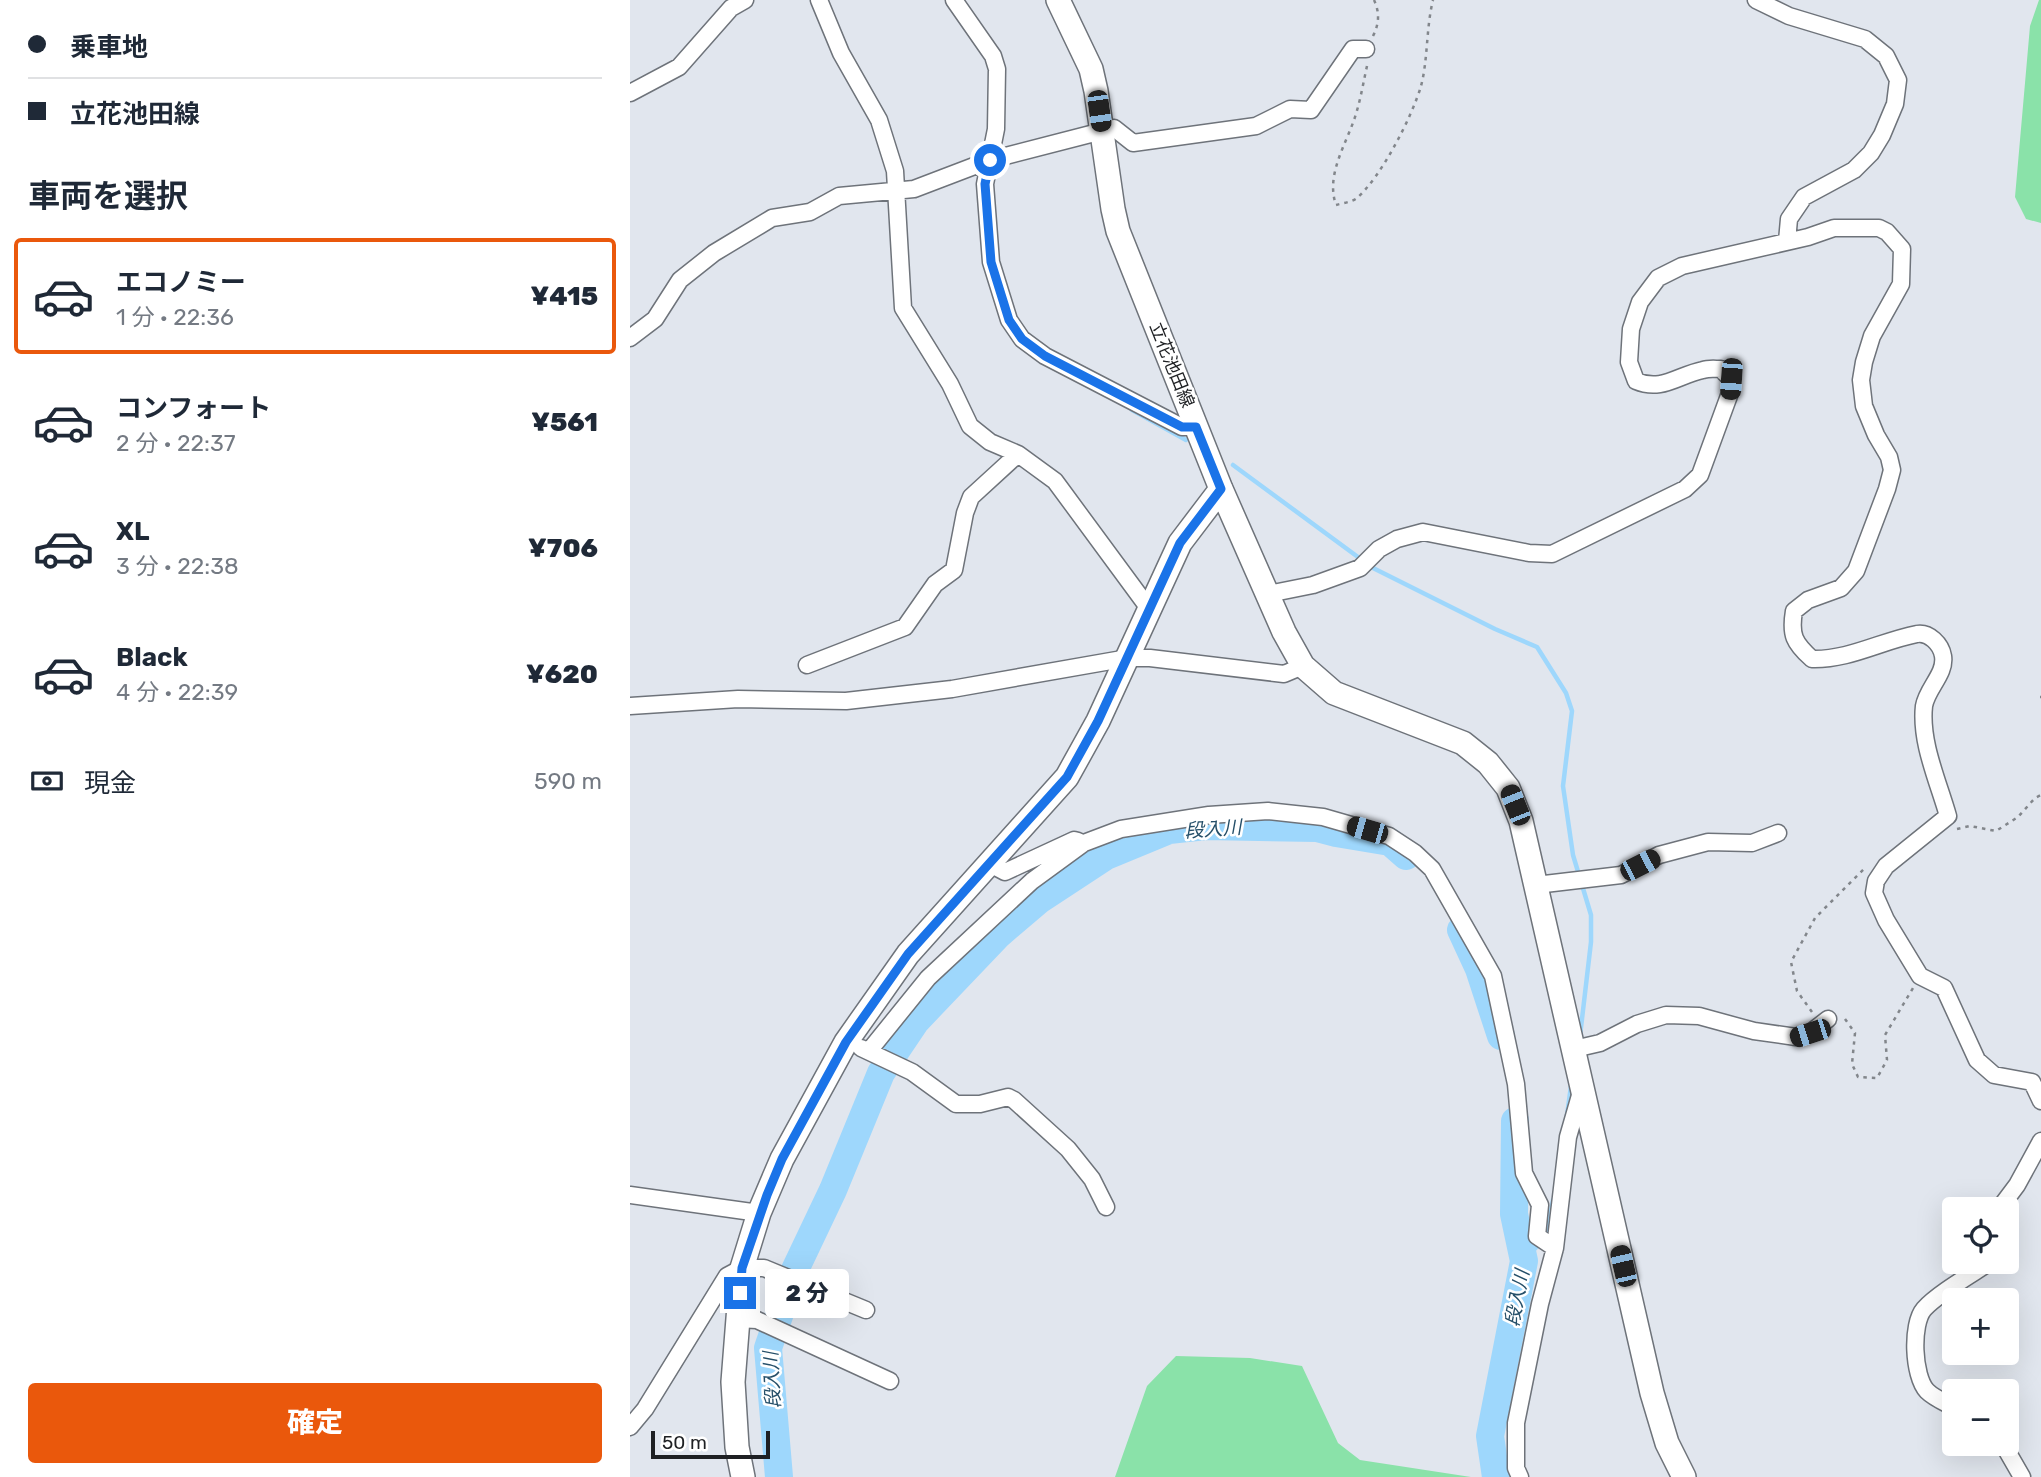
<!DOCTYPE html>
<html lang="ja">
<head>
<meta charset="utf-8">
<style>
  :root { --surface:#fff; --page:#f2f2f3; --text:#1f2937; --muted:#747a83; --line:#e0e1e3; --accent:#ea580c }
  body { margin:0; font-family:Rubik,"Noto Sans JP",sans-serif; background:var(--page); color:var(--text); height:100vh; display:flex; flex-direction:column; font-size:26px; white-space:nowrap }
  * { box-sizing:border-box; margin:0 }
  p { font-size:23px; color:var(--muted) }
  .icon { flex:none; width:38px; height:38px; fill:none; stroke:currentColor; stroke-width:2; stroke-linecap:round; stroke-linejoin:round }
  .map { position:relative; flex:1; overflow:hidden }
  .panel { display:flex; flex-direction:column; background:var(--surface); width:630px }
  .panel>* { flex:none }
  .top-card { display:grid; align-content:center; height:154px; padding:0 28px; background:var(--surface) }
  .controls { position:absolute; left:1312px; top:1197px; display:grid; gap:14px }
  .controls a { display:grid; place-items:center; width:77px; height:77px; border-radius:7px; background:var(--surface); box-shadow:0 7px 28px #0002; font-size:35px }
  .scale { position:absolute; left:21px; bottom:18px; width:119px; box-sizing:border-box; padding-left:7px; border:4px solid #1e2023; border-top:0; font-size:19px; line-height:24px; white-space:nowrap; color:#1e2023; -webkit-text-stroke:5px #fff; paint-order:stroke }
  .end { position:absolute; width:32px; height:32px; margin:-16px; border:9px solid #1a73e8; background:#fff; box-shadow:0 0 0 4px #fff }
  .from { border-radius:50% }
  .bubble { position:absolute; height:49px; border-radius:7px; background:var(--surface); box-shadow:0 7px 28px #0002; font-size:23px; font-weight:800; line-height:49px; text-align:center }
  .car { position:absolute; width:21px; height:42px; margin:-21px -10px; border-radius:9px; box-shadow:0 0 5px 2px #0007; background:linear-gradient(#222 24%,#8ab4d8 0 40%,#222 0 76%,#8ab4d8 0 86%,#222 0) }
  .top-card b { display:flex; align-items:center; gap:24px; height:66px; font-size:26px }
  .top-card b+b { border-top:2px solid var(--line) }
  .top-card i { width:18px; height:18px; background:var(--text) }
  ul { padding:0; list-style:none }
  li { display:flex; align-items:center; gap:21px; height:116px; margin:0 14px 10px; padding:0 14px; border:4px solid transparent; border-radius:7px }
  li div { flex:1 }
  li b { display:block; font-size:26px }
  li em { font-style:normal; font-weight:800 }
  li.on { border-color:var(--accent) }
  li>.icon { width:63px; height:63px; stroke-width:1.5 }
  h2 { padding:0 28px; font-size:32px; line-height:84px }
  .pay { display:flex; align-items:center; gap:18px; height:77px; padding:0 28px; font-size:26px }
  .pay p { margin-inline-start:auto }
  .action { display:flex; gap:14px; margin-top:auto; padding:14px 28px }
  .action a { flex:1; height:80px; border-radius:7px; background:var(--accent); color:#fff; font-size:28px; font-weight:800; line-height:80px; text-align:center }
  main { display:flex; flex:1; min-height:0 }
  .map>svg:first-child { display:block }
</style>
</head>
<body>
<main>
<section class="panel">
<div class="top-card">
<b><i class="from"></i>乗車地</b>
<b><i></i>立花池田線</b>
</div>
<h2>車両を選択</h2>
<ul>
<li class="on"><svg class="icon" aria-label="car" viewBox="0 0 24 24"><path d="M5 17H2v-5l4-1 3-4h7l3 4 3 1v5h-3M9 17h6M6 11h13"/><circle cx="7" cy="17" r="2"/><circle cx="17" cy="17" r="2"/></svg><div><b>エコノミー</b><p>1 分 · 22:36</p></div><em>¥415</em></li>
<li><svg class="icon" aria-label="car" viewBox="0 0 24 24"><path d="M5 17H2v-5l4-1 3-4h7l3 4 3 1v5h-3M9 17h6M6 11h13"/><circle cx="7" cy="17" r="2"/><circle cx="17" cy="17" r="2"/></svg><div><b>コンフォート</b><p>2 分 · 22:37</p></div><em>¥561</em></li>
<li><svg class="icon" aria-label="car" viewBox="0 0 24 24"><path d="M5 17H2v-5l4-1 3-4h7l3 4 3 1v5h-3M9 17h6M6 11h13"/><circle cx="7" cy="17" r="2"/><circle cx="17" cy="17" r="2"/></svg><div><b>XL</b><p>3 分 · 22:38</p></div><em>¥706</em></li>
<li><svg class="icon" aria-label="car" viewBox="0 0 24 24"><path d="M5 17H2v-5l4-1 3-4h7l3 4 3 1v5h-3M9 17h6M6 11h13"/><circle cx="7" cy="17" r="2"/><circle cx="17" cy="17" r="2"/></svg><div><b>Black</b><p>4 分 · 22:39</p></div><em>¥620</em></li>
</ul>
<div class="pay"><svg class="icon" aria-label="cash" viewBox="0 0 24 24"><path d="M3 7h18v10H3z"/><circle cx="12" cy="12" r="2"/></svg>現金<p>590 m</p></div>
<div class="action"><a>確定</a></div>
</section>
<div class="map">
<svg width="1411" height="1477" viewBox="0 0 1411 1477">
  <rect width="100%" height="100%" fill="#e1e6ee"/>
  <path fill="#8ae2a9" d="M1409 0H1411V223L1396 219 1385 197 1400 26Z
    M546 1356 620 1358 672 1366 708 1443 730 1460 841 1477H485L517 1386Z"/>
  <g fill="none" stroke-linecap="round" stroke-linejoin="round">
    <path stroke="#9ed7fc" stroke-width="4.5" d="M502 410 556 440
      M603 465 732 560
      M739 566 865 629 907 647 936 693 942 711 933 786 943 855 961 915V942L950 1036
      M937 1115 941 1086
      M894 1261 917 1235 923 1200"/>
    <path stroke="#9ed7fc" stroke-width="28" d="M831 930 849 969 871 1036
      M149 1477 138 1348 164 1272 203 1190 251 1073 286 1021 368 935 409 900 476 856 539 830 576 826 687 828 706 833 760 842 776 856
      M866 1477 860 1436 894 1261 884 1214 885 1121"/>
    <g stroke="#6e737a" stroke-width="19">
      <path id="street" d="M189 0 211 53 249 120 265 171 273 308 320 384 340 426 360 442 388 454 425 481 520 610
        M324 0 363 56 367 69 366 129 355 184 361 262 379 320 392 339 415 356 552 427H566
        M1126 0 1159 16 1235 39 1256 56 1268 80 1265 104 1252 135 1241 153 1224 170 1174 197 1159 219 1157 241
        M0 93 49 67 101 8 115 0
        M0 338 25 319 50 280 84 253 142 218 180 212 209 196 284 189 360 160 484 128 503 143 626 126 660 109 681 110 723 49H736
        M638 594 683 585 730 568 749 549 767 539 793 532 899 553 922 554 1055 489 1070 475 1100 393 1101 379 1091 369C1085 369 1079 368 1073 370 1048 375 1032 392 1006 381L999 362 1001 329 1010 302 1028 278 1052 266 1178 237 1204 228H1249L1257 232 1272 249 1271 284 1242 336 1234 362 1231 380 1234 406 1246 435 1259 457 1262 470 1257 489 1226 571 1211 588 1178 600 1164 611C1160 635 1164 643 1182 659 1219 660 1251 641 1287 634 1299 632 1311 644 1313 656 1316 674 1297 688 1294 706 1290 742 1308 781 1318 816L1256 866 1246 881 1244 893 1256 920 1290 976 1314 988 1347 1060 1364 1075 1402 1082 1411 1101
        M177 665 275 627 305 584 324 570 335 513 341 497 388 454
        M0 706 108 699 216 701 322 689 498 658H520L654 674 673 666
        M358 863 375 872 444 840 448 841
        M906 885 991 875 1029 855 1078 842 1122 843 1148 833
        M231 1048 282 1072 326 1104H350L378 1097 384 1100 438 1149 462 1179 476 1207
        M944 1049 970 1043 1007 1024 1036 1015 1069 1016 1124 1031 1166 1037 1180 1033 1198 1019
        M239 1051 298 978 402 881 454 843 491 829 579 815 638 811 693 817 759 836 785 853 802 869 863 976 886 1084 894 1173 910 1205 907 1236 925 1248
        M0 1195 129 1213
        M1369 1209 1387 1185 1411 1141
        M107 1319 127 1320 260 1381
        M1325 1408C1316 1403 1304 1398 1297 1391 1283 1376 1281 1324 1294 1309 1307 1294 1342 1274 1360 1262
        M0 1427 15 1409 97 1276 112 1268H134L236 1310
        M1373 1444 1392 1477
        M890 1477 886 1468V1423L910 1304 925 1248 938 1137 951 1092"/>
    </g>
    <g stroke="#6e737a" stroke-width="26">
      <path id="secondary" d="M428 0 461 69 466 91 483 209 488 231 591 489 654 632 673 666 704 693 833 743 858 763 878 788 891 821 1022 1393 1037 1443 1054 1477
        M113 1477 107 1447 103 1382 112 1268 129 1213 152 1159 216 1042 278 954 437 777 468 721 550 543 591 489"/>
    </g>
    <path stroke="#82868b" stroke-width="2.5" stroke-dasharray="3.5 5" stroke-linecap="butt" d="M743 36C749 24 750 13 744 0
      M737 66C733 84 730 103 724 120 714 148 696 176 706 205 713 203 722 202 727 198 751 177 782 117 791 86 798 60 796 28 803 0
      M1410 697H1411
      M1327 829 1340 826 1366 831 1388 817 1405 798 1411 795
      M1182 1012 1167 991 1161 962 1185 918 1234 869
      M1215 1019 1225 1033 1222 1064 1228 1077 1247 1078 1257 1060 1255 1035 1283 988"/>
    <use href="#street" stroke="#fff" stroke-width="16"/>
    <use href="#secondary" stroke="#fff" stroke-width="23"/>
  </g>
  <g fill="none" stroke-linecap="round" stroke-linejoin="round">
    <path stroke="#1a73e8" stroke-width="9" d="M110 1293 112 1268 137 1195 152 1159 216 1042 278 954 437 777 468 721 550 543 591 489 566 427H552L415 356 392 339 379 320 361 262 355 184 360 160"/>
  </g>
  <g text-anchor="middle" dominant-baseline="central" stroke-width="5" stroke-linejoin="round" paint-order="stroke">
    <g font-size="18" fill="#1e2023" stroke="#fff">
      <text transform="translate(542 365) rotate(68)">立花池田線</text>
    </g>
    <g font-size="19" font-style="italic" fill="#254f69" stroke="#fff">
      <text transform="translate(583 829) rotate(-4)">段入川</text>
      <text transform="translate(887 1298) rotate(-79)">段入川</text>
      <text transform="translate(142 1380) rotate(-93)">段入川</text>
    </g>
  </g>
</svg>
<div class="controls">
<a><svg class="icon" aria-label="locate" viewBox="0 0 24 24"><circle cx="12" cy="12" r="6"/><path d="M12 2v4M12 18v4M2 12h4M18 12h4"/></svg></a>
<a>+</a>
<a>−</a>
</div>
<div class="scale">50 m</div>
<i class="end from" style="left:360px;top:160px"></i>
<i class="end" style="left:110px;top:1293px"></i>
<div class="bubble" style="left:135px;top:1269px;width:84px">2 分</div>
<i class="car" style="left:469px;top:111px;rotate:172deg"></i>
<i class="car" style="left:1101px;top:379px;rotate:184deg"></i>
<i class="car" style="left:885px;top:805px;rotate:338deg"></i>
<i class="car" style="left:737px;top:830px;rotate:286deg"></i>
<i class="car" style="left:1010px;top:865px;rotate:63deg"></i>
<i class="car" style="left:1180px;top:1033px;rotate:252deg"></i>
<i class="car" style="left:993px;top:1266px;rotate:347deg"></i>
</div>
</main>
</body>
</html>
